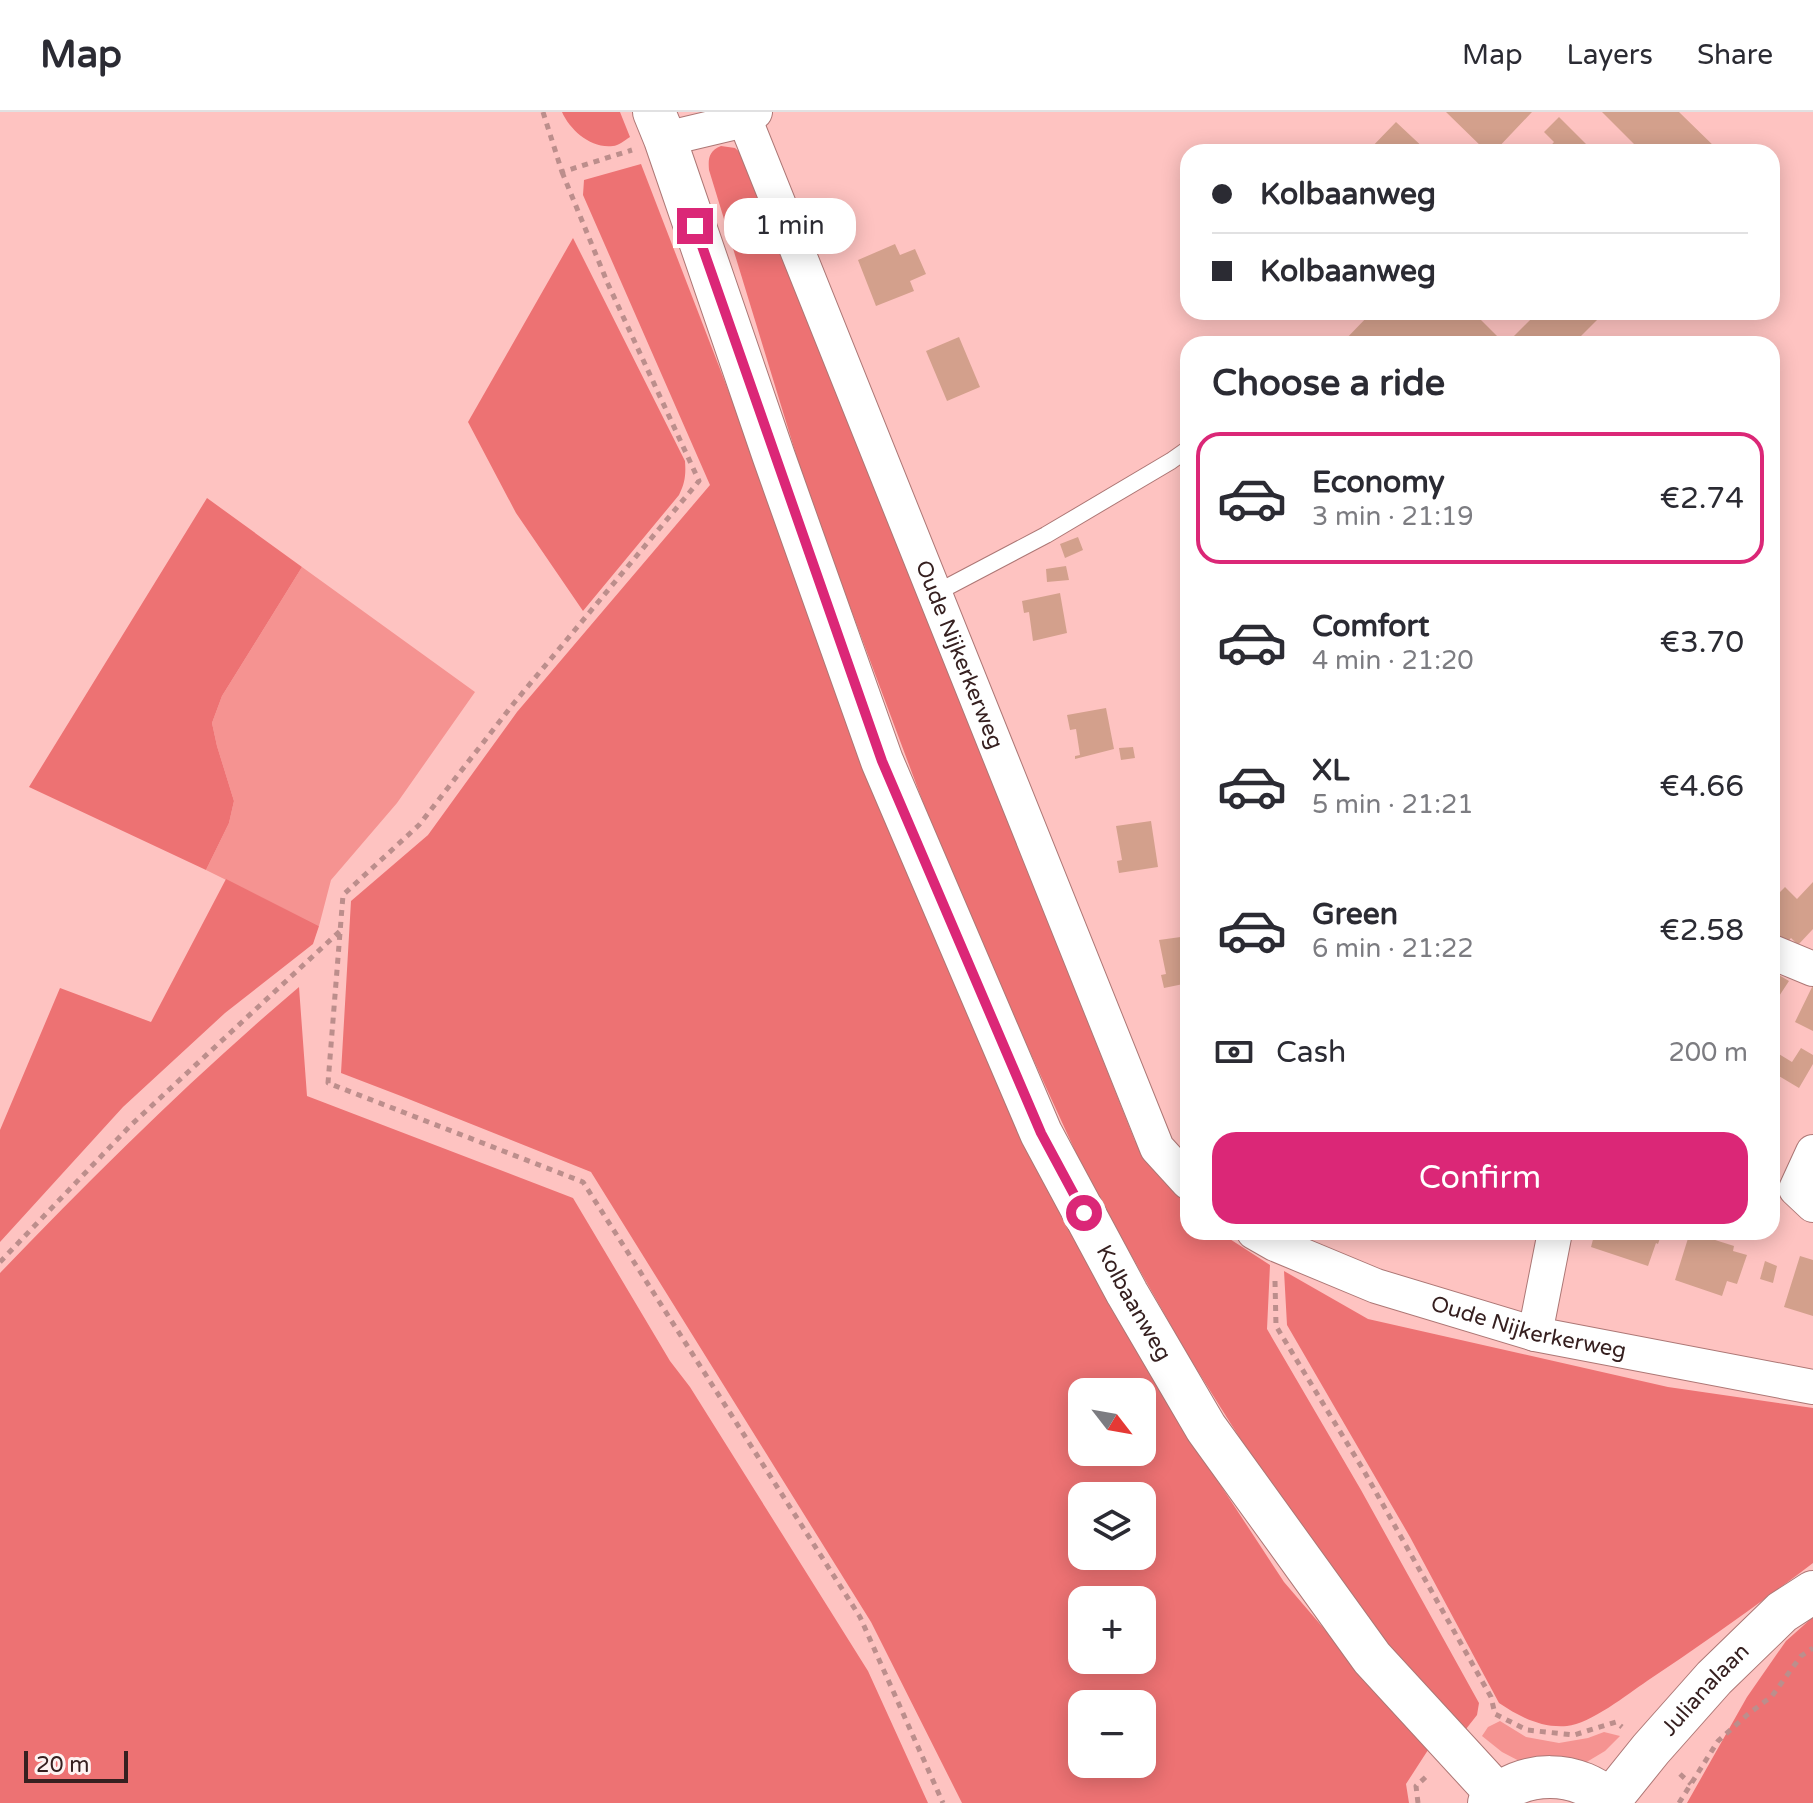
<!DOCTYPE html>
<html lang="en">
<head>
<meta charset="utf-8">
<style>
  :root { --surface:#fff; --page:#f2f2f3; --text:#2b2b33; --muted:#7c7c81; --line:#e1e1e2; --accent:#db2777 }
  body { margin:0; font-family:"Varela Round",sans-serif; background:var(--page); color:var(--text); height:100vh; display:flex; flex-direction:column; font-size:30px; white-space:nowrap }
  * { box-sizing:border-box; margin:0 }
  p { font-size:26px; color:var(--muted) }
  .icon { flex:none; width:44px; height:44px; fill:none; stroke:currentColor; stroke-width:2; stroke-linecap:round; stroke-linejoin:round }
  .map { position:relative; flex:1; overflow:hidden }
  .side { position:absolute; left:1180px; top:224px; width:600px; height:904px; display:flex; flex-direction:column; background:var(--surface); border-radius:24px; box-shadow:0 4px 20px #0003 }
  .side>* { flex:none }
  .banner { position:absolute; left:1180px; top:32px; width:600px; height:176px; border-radius:24px; box-shadow:0 4px 20px #0003; display:grid; align-content:center; height:176px; padding:0 32px; background:var(--surface) }
  .needle { width:52px; rotate:121deg }
  .buttons { position:absolute; left:1068px; top:1266px; display:grid; gap:16px }
  .buttons a { display:grid; place-items:center; width:88px; height:88px; border-radius:16px; background:var(--surface); box-shadow:0 4px 20px #0003; font-size:40px }
  .scale { position:absolute; left:24px; bottom:20px; width:104px; box-sizing:border-box; padding-left:8px; border:4px solid #362020; border-top:0; font-size:22px; line-height:28px; white-space:nowrap; color:#362020; -webkit-text-stroke:6px #fef2f1; paint-order:stroke }
  .end { position:absolute; width:36px; height:36px; margin:-18px; border:10px solid #db2777; background:#fff; box-shadow:0 0 0 4px #fff }
  .from { border-radius:50% }
  .bubble { position:absolute; height:56px; border-radius:24px; background:var(--surface); box-shadow:0 4px 20px #0003; font-size:26px; font-weight:600; line-height:56px; text-align:center }
  .banner b { display:flex; align-items:center; gap:28px; height:76px; font-size:30px }
  .banner b+b { border-top:2px solid var(--line) }
  .banner i { width:20px; height:20px; background:var(--text) }
  ul { padding:0; list-style:none }
  li { display:flex; align-items:center; gap:24px; height:132px; margin:0 16px 12px; padding:0 16px; border:4px solid transparent; border-radius:24px }
  li div { flex:1 }
  li b { display:block; font-size:30px }
  li em { font-style:normal; font-weight:600 }
  li.on { border-color:var(--accent) }
  li>.icon { width:72px; height:72px; stroke-width:1.5 }
  h2 { padding:0 32px; font-size:36px; line-height:96px }
  .pay { display:flex; align-items:center; gap:20px; height:88px; padding:0 32px; font-size:30px }
  .pay p { margin-inline-start:auto }
  .primary-button { display:flex; gap:16px; margin-top:auto; padding:16px 32px }
  .primary-button a { flex:1; height:92px; border-radius:24px; background:var(--accent); color:#fff; font-size:32px; font-weight:600; line-height:92px; text-align:center }
  header { display:flex; align-items:center; gap:48px; box-sizing:border-box; height:112px; padding:0 40px; background:var(--surface); border-bottom:2px solid var(--line) }
  header strong { font-size:38px }
  nav { display:flex; gap:44px; margin-inline-start:auto; font-size:28px }
  .map>svg:first-child { display:block }
</style>
</head>
<body>
<header>
<strong>Map</strong>
<nav><a>Map</a><a>Layers</a><a>Share</a></nav>
</header>
<div class="map">
<svg width="1813" height="1691" viewBox="0 0 1813 1691">
  <rect width="100%" height="100%" fill="#fec3c1"/>
  <path fill="#f59391" d="M302 455 475 580 397 691 331 768 319 814 206 758 229 711 234 689 217 634 212 611 222 584Z
    M1500 1609 1526 1625 1559 1631 1588 1626 1604 1620 1620 1624 1605 1639 1585 1651 1527 1653 1502 1640 1482 1624 1488 1615Z"/>
  <path fill="#ed7273" fill-rule="evenodd" d="M562 0H620L630 25C625 28 618 34 613 34 591 37 570 18 562 0Z
    M721 34 735 36 745 45 1135 1029 1188 1086V1120H1219L1270 1153 1267 1217 1361 1378 1479 1591 1477 1603 1466 1617 1380 1526 1297 1417 1187 1242 1087 1065 955 776 809 385 709 58C708 46 709 39 721 34Z
    M641 52 781 415 1027 1026 1112 1198 1189 1325 1284 1470 1428 1638 1406 1672 1409 1691H962L871 1510 591 1060 401 984 341 961 351 789 428 723 517 600 710 373 583 83 584 68ZM1082 1280H1142V1340H1082ZM1082 1384H1142V1444H1082ZM1082 1488H1142V1548H1082ZM1082 1592H1142V1652H1082Z
    M573 126 685 349C686 363 685 371 679 383L583 499 516 401 468 310Z
    M207 386 302 455 222 584 212 611 217 634 234 689 229 711 206 758 29 675Z
    M226 767 319 814 313 832 225 901 123 995 0 1130V1018L60 876 151 910Z
    M299 875 307 984 573 1086 670 1249 690 1275 868 1559 928 1691H0V1161C95 1062 194 964 299 875Z
    M1284 1159 1368 1207 1668 1275 1813 1296V1451C1759 1492 1704 1531 1647 1569 1628 1582 1590 1612 1567 1614 1541 1616 1520 1605 1499 1591L1410 1425 1287 1213Z
    M1813 1505V1691H1687L1747 1585 1786 1529Z"/>
  <path fill="#d3a08c" d="M1446 0H1532L1494 40H1487Z
    M1602 0H1679L1720 40H1642Z
    M1559 5 1594 40H1545L1554 30 1544 20Z
    M1396 10 1428 40H1367Z
    M895 132 900 143 915 137 926 162 910 169 914 179 876 194 858 148Z
    M1372 200H1473L1505 232H1341Z
    M1538 200H1605L1573 232H1506Z
    M959 225 980 275 947 289 926 239Z
    M1078 425 1083 438 1065 446 1060 432Z
    M1066 454 1069 468 1047 470 1046 457Z
    M1060 481 1067 521 1033 529 1029 500 1024 501 1022 489Z
    M1106 596 1114 637 1075 647V644L1080 643 1076 617 1070 618 1067 603Z
    M1133 635 1135 646 1121 648 1119 636Z
    M1151 709 1158 755 1119 761 1117 749 1122 748 1116 714Z
    M1813 770V817L1798 833 1791 826 1783 835 1772 825V812L1774 810 1772 808V788L1785 775 1797 787Z
    M1188 824V871L1164 876 1161 863 1166 862 1159 828Z
    M1772 859 1789 869 1772 895Z
    M1813 873V919L1795 910Z
    M1801 936 1813 943V952L1799 976 1772 960V938L1792 950Z
    M1595 1120H1662L1658 1132 1656 1131 1648 1154 1591 1135Z
    M1690 1120 1734 1134 1733 1139 1747 1143 1737 1172 1727 1169 1722 1184 1675 1168Z
    M1800 1144 1813 1148V1204L1784 1195Z
    M1765 1149 1777 1154 1773 1171 1760 1167Z"/>
  <g fill="none" stroke-linecap="round" stroke-linejoin="round">
    <g stroke="#ad7775" stroke-width="18">
      <path id="service" d="M934 482 1046 423 1171 349 1188 337"/>
    </g>
    <g stroke="#ad7775" stroke-width="36">
      <g id="minor">
        <path id="s1" d="M745 8 1157 1036 1188 1070"/>
        <path d="M665 27 745 8 755 0"/>
        <path d="M1772 840 1813 857"/>
        <path d="M1813 1040 1796 1077 1813 1093"/>
        <path id="s2" d="M1254 1120 1275 1132 1376 1174 1535 1222 1813 1275"/>
        <path d="M1535 1222 1555 1120"/>
      </g>
    </g>
    <g stroke="#ad7775" stroke-width="44">
      <g id="tertiary">
        <path id="s3" d="M654 0 665 27 774 345 882 649 1041 1021 1127 1181 1206 1316 1372 1546 1497 1682"/>
        <path id="s4" d="M1610 1688 1651 1637 1714 1566 1782 1500 1813 1480"/>
        <path d="M1489 1691C1521 1656 1580 1657 1612 1691"/>
      </g>
    </g>
    <path stroke="#bc8e8c" stroke-width="5" stroke-dasharray="6 6" stroke-linecap="butt" d="M543 0 562 60 632 38
      M562 60 608 172 699 369 514 591 419 713 343 783 328 971 583 1070 860 1505 943 1691
      M0 1150 131 1013 340 819
      M1275 1169 1276 1214 1364 1359 1491 1585 1495 1602 1527 1618 1574 1623 1616 1610 1622 1615
      M1680 1662 1691 1672
      M1418 1691 1416 1674 1429 1662
      M1679 1691 1718 1629 1747 1603 1772 1584 1801 1544 1813 1536"/>
    <use href="#service" stroke="#fff" stroke-width="16"/>
    <use href="#minor" stroke="#fff" stroke-width="34"/>
    <use href="#tertiary" stroke="#fff" stroke-width="42"/>
  </g>
  <g fill="none" stroke-linecap="round" stroke-linejoin="round">
    <path stroke="#db2777" stroke-width="10" d="M695 114 882 649 1041 1021 1084 1101"/>
  </g>
  <g text-anchor="middle" dominant-baseline="central" stroke-width="8" stroke-linejoin="round" paint-order="stroke">
    <g font-size="22" fill="#362020" stroke="#fef2f1">
      <text stroke="none"><textPath href="#s1" startOffset="576">Oude Nijkerkerweg</textPath></text>
      <text stroke="none"><textPath href="#s3" startOffset="1286">Kolbaanweg</textPath></text>
      <text stroke="none"><textPath href="#s2" startOffset="292">Oude Nijkerkerweg</textPath></text>
      <text stroke="none"><textPath href="#s4" startOffset="146">Julianalaan</textPath></text>
    </g>
  </g>
</svg>
<div class="buttons">
<a><svg class="needle" viewBox="-14 -14 28 28"><path d="M0-13l5 13h-10z" fill="#e53935"/><path d="M0 13l5-13h-10z" fill="#7c7c81"/></svg></a>
<a><svg class="icon" aria-label="layers" viewBox="0 0 24 24"><path d="M12 4l9 5-9 5-9-5zM3 14l9 5 9-5"/></svg></a>
<a>+</a>
<a>−</a>
</div>
<div class="scale">20 m</div>
<i class="end from" style="left:1084px;top:1101px"></i>
<i class="end" style="left:695px;top:114px"></i>
<div class="bubble" style="left:724px;top:86px;width:132px">1 min</div>
<div class="banner">
<b><i class="from"></i>Kolbaanweg</b>
<b><i></i>Kolbaanweg</b>
</div>
<section class="side">
<h2>Choose a ride</h2>
<ul>
<li class="on"><svg class="icon" aria-label="car" viewBox="0 0 24 24"><path d="M5 17H2v-5l4-1 3-4h7l3 4 3 1v5h-3M9 17h6M6 11h13"/><circle cx="7" cy="17" r="2"/><circle cx="17" cy="17" r="2"/></svg><div><b>Economy</b><p>3 min · 21:19</p></div><em>€2.74</em></li>
<li><svg class="icon" aria-label="car" viewBox="0 0 24 24"><path d="M5 17H2v-5l4-1 3-4h7l3 4 3 1v5h-3M9 17h6M6 11h13"/><circle cx="7" cy="17" r="2"/><circle cx="17" cy="17" r="2"/></svg><div><b>Comfort</b><p>4 min · 21:20</p></div><em>€3.70</em></li>
<li><svg class="icon" aria-label="car" viewBox="0 0 24 24"><path d="M5 17H2v-5l4-1 3-4h7l3 4 3 1v5h-3M9 17h6M6 11h13"/><circle cx="7" cy="17" r="2"/><circle cx="17" cy="17" r="2"/></svg><div><b>XL</b><p>5 min · 21:21</p></div><em>€4.66</em></li>
<li><svg class="icon" aria-label="car" viewBox="0 0 24 24"><path d="M5 17H2v-5l4-1 3-4h7l3 4 3 1v5h-3M9 17h6M6 11h13"/><circle cx="7" cy="17" r="2"/><circle cx="17" cy="17" r="2"/></svg><div><b>Green</b><p>6 min · 21:22</p></div><em>€2.58</em></li>
</ul>
<div class="pay"><svg class="icon" aria-label="cash" viewBox="0 0 24 24"><path d="M3 7h18v10H3z"/><circle cx="12" cy="12" r="2"/></svg>Cash<p>200 m</p></div>
<div class="primary-button"><a>Confirm</a></div>
</section>
</div>
</body>
</html>
